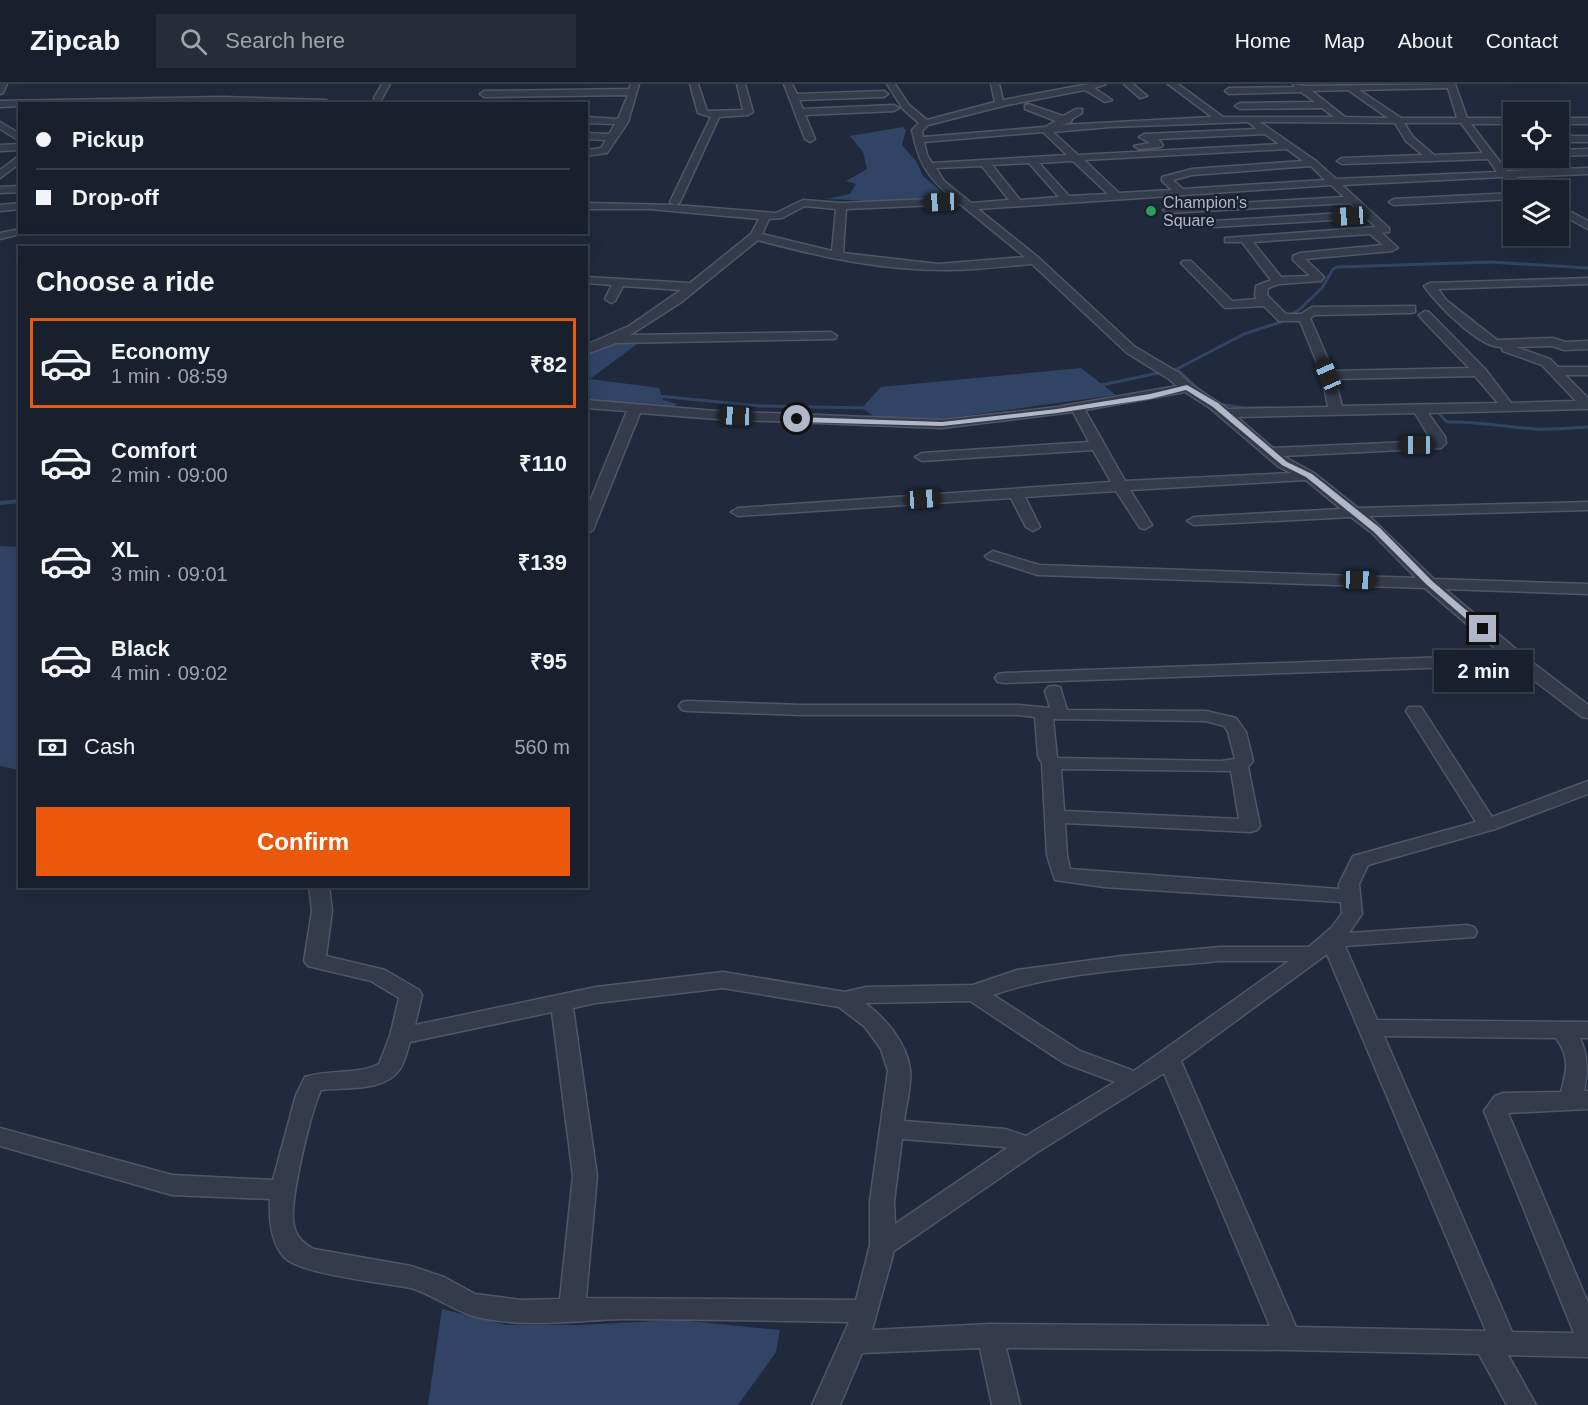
<!DOCTYPE html>
<html lang="en">
<head>
<meta charset="utf-8">
<style>
  :root { --surface:#18202d; --page:#252d39; --text:#f1f3f6; --muted:#9fa3aa; --line:#363e49; --accent:#ea580c }
  body { margin:0; font-family:Arial,sans-serif; background:var(--page); color:var(--text); height:100vh; display:flex; flex-direction:column; font-size:22px; white-space:nowrap }
  * { box-sizing:border-box; margin:0 }
  p { font-size:20px; color:var(--muted) }
  .icon { flex:none; width:33px; height:33px; fill:none; stroke:currentColor; stroke-width:2; stroke-linecap:round; stroke-linejoin:round }
  .map { position:relative; flex:1; overflow:hidden }
  .panel { position:absolute; left:18px; top:162px; width:570px; height:642px; display:flex; flex-direction:column; background:var(--surface); border-radius:0px; box-shadow:0 6px 24px #0002,0 0 0 2px var(--line) }
  .panel>* { flex:none }
  .top-card { position:absolute; left:18px; top:18px; width:570px; height:132px; border-radius:0px; box-shadow:0 6px 24px #0002,0 0 0 2px var(--line); display:grid; align-content:center; height:132px; padding:0 18px; background:var(--surface) }
  .controls { position:absolute; left:1503px; top:18px; display:grid; gap:12px }
  .controls a { display:grid; place-items:center; width:66px; height:66px; border-radius:0px; background:var(--surface); box-shadow:0 6px 24px #0002,0 0 0 2px var(--line); font-size:30px }
  .end { position:absolute; width:27px; height:27px; margin:-14px; border:8px solid #afb7c8; background:#111; box-shadow:0 0 0 3px #111 }
  .from { border-radius:50% }
  .bubble { position:absolute; height:42px; border-radius:0px; background:var(--surface); box-shadow:0 6px 24px #0002,0 0 0 2px var(--line); font-size:20px; font-weight:700; line-height:42px; text-align:center }
  .car { position:absolute; width:18px; height:36px; margin:-18px -9px; border-radius:8px; box-shadow:0 0 4px 2px #0007; background:linear-gradient(#222 24%,#8ab4d8 0 40%,#222 0 76%,#8ab4d8 0 86%,#222 0) }
  .top-card b { display:flex; align-items:center; gap:21px; height:57px; font-size:22px }
  .top-card b+b { border-top:2px solid var(--line) }
  .top-card i { width:15px; height:15px; background:var(--text) }
  ul { padding:0; list-style:none }
  li { display:flex; align-items:center; gap:18px; height:90px; margin:0 12px 9px; padding:0 6px; border:3px solid transparent; border-radius:0px }
  li div { flex:1 }
  li b { display:block; font-size:22px }
  li em { font-style:normal; font-weight:700 }
  li.current { border-color:var(--accent) }
  li>.icon { width:54px; height:54px; stroke-width:1.5 }
  h2 { padding:0 18px; font-size:27px; line-height:72px }
  .pay { display:flex; align-items:center; gap:15px; height:66px; padding:0 18px; font-size:22px }
  .pay p { margin-inline-start:auto }
  .action { display:flex; gap:12px; margin-top:auto; padding:12px 18px }
  .action a { flex:1; height:69px; border-radius:0px; background:var(--accent); color:#fff; font-size:24px; font-weight:700; line-height:69px; text-align:center }
  header { display:flex; align-items:center; gap:36px; box-sizing:border-box; height:84px; padding:0 30px; background:var(--surface); border-bottom:2px solid var(--line) }
  header strong { font-size:28px }
  nav { display:flex; gap:33px; margin-inline-start:auto; font-size:21px }
  .search { width:420px; height:54px; background:var(--page); display:flex; align-items:center; gap:15px; box-sizing:border-box; padding:0 21px; border-radius:0px; color:var(--muted); font-size:22px }
  .map>svg:first-child { display:block }
</style>
</head>
<body>
<header>
<strong>Zipcab</strong>
<div class="search"><svg class="icon" aria-label="search" viewBox="0 0 24 24"><circle cx="10" cy="10" r="6"/><path d="M15 15l6 6"/></svg>Search here</div>
<nav><a>Home</a><a>Map</a><a>About</a><a>Contact</a></nav>
</header>
<div class="map">
<svg width="1588" height="1321" viewBox="0 0 1588 1321">
  <rect width="100%" height="100%" fill="#202a3c"/>
  <path fill="#324465" d="M903 43 906 46 902 61 916 77 923 92 949 114 873 117 827 115 850 110 856 100 846 97 867 85 863 68 850 52Z
    M617 258 637 260 590 295 659 304 663 316 677 320 671 325 587 317V270Z
    M1081 284 1116 311 933 336 878 335 862 324 881 303Z
    M0 462 19 463V686L0 682Z
    M442 1225 506 1241H578L678 1236 780 1246 776 1268 738 1321H428Z"/>
  <g fill="none" stroke-linecap="round" stroke-linejoin="round">
    <path stroke="#324465" stroke-width="3" d="M1177 285 1198 305
      M1097 302 1177 285 1244 250 1281 238 1300 225 1322 204 1333 185 1337 183 1490 178 1588 184
      M658 312 760 322 868 324
      M1219 320 1245 324H1276
      M1309 324 1430 320 1447 338C1477 337 1506 343 1536 345 1553 346 1571 344 1588 343"/>
    <path stroke="#324465" stroke-width="4" d="M0 419 20 417"/>
    <g stroke="#4f5766" stroke-width="3">
      <path id="minor" d="M0 0H7L3 9 0 10Z
        M382 0H390L381 16H375L374 14Z
        M631 0H639L628 38 607 69 586 72V66L601 64 606 56 586 55V49L609 50 615 40 586 39V33L618 35 628 11 484 13 480 10 484 7 629 5Z
        M690 0H698L707 27 743 26 737 0H745L753 28 748 31 719 33 680 118 675 121 776 129 803 116 841 119 953 114C926 93 918 76 912 46L919 39 903 25 887 0H895L909 21 927 36 995 18 991 0H999L1003 16 1088 0H1106L1094 4 1112 16 1105 18 1085 6 1007 21 928 41 922 47 923 53 1045 43 1056 37 1025 25V21L1028 20 1063 32 1076 25H1082V29L1072 35 1071 38 1061 41 1212 33 1168 0H1178L1223 33H1334L1322 24 1240 25 1235 22 1240 19 1315 18 1301 8 1229 10 1225 7 1229 4 1295 3 1293 0 1305 2 1455 0 1467 34H1514V40H1471L1507 87 1588 84V90L1516 93 1536 106H1525L1503 93 1342 101 1389 144V148L1382 149 1398 164 1392 167 1305 175 1322 191 1324 193 1321 197 1279 200 1268 204 1267 211 1286 230H1301L1312 223 1415 222V228L1411 229 1315 231 1310 234 1333 287 1469 284 1421 234 1419 231 1425 227 1429 228 1485 285 1511 319 1576 317 1542 281 1503 267 1501 263C1479 264 1437 220 1424 202L1430 199 1588 194V200L1438 205 1446 216 1497 256 1553 254 1565 258 1588 257V265L1564 266 1552 262 1516 263 1550 275 1558 283H1588V291H1565L1588 314V325L1428 329 1445 353 1446 359 1441 364 1283 372 1314 389 1358 424 1588 418V426L1369 432 1434 495 1588 500V510L1445 505 1524 572 1588 621V634L1582 633 1514 581 1004 599 998 598 995 594 998 590 1004 589 1503 571 1425 504 1038 491 988 475 985 472 993 467 1039 481 1416 494 1372 449 1351 433 1194 441 1187 437 1194 433 1341 425 1306 396 1130 406 1152 441 1145 445 1140 444 1116 407 1025 413 1040 443 1033 447 1026 443 1011 414 738 432 731 428 738 424 1111 398 1093 366 922 377 915 373 922 369 1089 358 1073 328 942 344 716 335 640 329 593 446 586 450V427L627 327 586 324V316L716 327 942 336 1057 323 1177 302 1169 295 1127 269 1032 180C1005 182 977 186 949 186 885 187 820 173 758 156L680 219 630 251 831 248 837 252 835 255 616 259 586 270V261L629 242 681 206 623 202 615 217 611 219 605 215 612 201 586 199V193L690 199 751 150 759 135 650 125H586V119L675 121 670 118 711 33 698 29ZM1448 4 1457 34H1401L1359 6ZM1348 6 1388 34 1345 33 1312 7ZM1248 38 1257 45 1144 50 1139 53 1150 59 1134 62 1139 65 1161 63 1163 61 1158 55 1265 50 1279 60 1078 71 1053 48 1110 43ZM1260 38 1395 39 1406 57 1423 71 1342 74 1337 77 1342 80 1488 75 1497 88 1336 95 1316 77ZM1404 39H1461L1483 69 1434 71 1413 53ZM1043 48 1067 71 932 79 927 71 924 58ZM1287 65 1303 77 1192 85 1162 93V97L1172 106 1119 109 1084 76ZM1073 77 1108 110 1069 112 1039 79ZM1029 79 1059 113 1020 116 992 81ZM982 82 1009 116 971 119 944 97 936 84ZM1311 82 1325 96 1183 105 1173 96 1192 91ZM1331 101 1344 113 1168 123 1163 126 1168 129 1350 119 1360 128 1214 137 1209 140 1214 143 1366 134 1376 143 1225 154V158H1242L1271 196 1256 202 1255 212 1257 215 1232 217 1191 177H1183L1181 179 1225 224 1264 222 1279 237H1300L1322 291 1328 323 1228 325 1192 301 1179 289 1135 263 1039 174 978 125ZM960 120 1025 173 938 180 843 169 846 125ZM805 122 836 125 832 167 762 150 769 135 782 134ZM1370 150 1383 161 1300 169 1293 172V176L1310 192 1281 193 1253 158ZM1475 292 1498 319 1342 322 1335 295ZM1185 308 1210 324 1279 383 1291 389 1125 397 1085 326ZM1415 329 1432 357 1273 364 1237 333Z
        M784 0H792L797 10 884 7 888 10 884 13 799 16 803 25 894 21 899 24 894 27 805 31 815 55 810 58 805 55Z
        M1124 0H1133L1147 12 1140 14Z
        M222 13 326 16 330 19 20 20V22L0 23V17Z
        M1558 34H1588V40H1558Z
        M0 38 20 50V57L0 45Z
        M1558 52H1588V58H1558Z
        M20 60V66L0 67V61Z
        M1588 65V71L1558 72V66Z
        M20 71V79L0 94V86Z
        M20 102V108L0 109V103Z
        M1514 109V115L1394 121 1389 118 1394 115Z
        M20 119V125L0 127V121Z
        M1558 121 1588 137V145L1558 129Z
        M20 145V148H28L0 155V149Z
        M1054 602 1060 603 1067 626 1206 627 1236 634 1246 648 1253 677 1248 683 1260 742 1257 746 1250 748 1065 739 1067 771 1070 785 1339 805V800L1353 772 1476 738 1406 627 1409 623H1421L1492 733 1588 697V710L1495 745 1368 781 1359 800 1362 830 1349 849 1467 841 1474 843 1477 848 1474 853 1345 862 1377 936 1588 938V954H1580C1588 972 1588 988 1584 1007H1588V1025L1508 1029 1588 1219V1273L1508 1271 1536 1321H1507L1479 1270 1288 1266 1006 1264 1020 1321H992L980 1264 862 1269 840 1321H812L849 1238C774 1237 699 1235 624 1235 575 1236 522 1245 473 1232 451 1225 433 1211 411 1204 385 1199 299 1190 284 1173 270 1157 269 1134 270 1115L172 1111 0 1062V1044L172 1091 273 1096 296 1011 305 993C329 985 357 991 379 980L390 952 399 914 371 897 308 882 304 877 312 827 309 802H329L332 827 326 872 385 886 419 906 422 911 415 941 596 903 723 888 845 908 866 903 973 901 1017 886 1122 872 1220 863H1309L1332 843 1342 829 1341 818 1104 803 1055 796 1047 771 1042 679 1038 672 1035 633 1018 631H801L688 627 682 626 679 622 682 618 688 617 801 621H1018L1050 624 1045 607 1048 603ZM1053 635 1206 637 1224 642 1228 648 1235 675 1221 677 1057 674ZM1061 685 1231 687 1239 735 1064 727ZM1327 870 1486 1247 1296 1243 1181 977ZM1220 877H1289L1134 987 1080 967 993 911C1060 887 1149 884 1220 877ZM723 904 839 923 865 943 881 965 888 987 870 1117V1161L856 1216 586 1214 597 1092 573 924 596 919ZM970 917 1064 979 1115 998 1026 1052 1005 1045 904 1037C906 1021 912 1001 910 985 906 958 886 935 865 919ZM552 928 573 1092 560 1215 521 1216 475 1210 444 1193 411 1182 314 1165C304 1160 297 1154 294 1142 288 1121 311 1027 321 1006 345 1003 385 1008 400 985 405 977 407 967 410 958ZM1384 952 1556 954C1570 973 1567 986 1561 1008L1503 1009 1495 1012 1484 1027 1574 1249 1512 1248ZM1164 989 1270 1242 990 1240 872 1246 894 1167 1036 1069ZM902 1055 1004 1063 1007 1064 895 1140 894 1117Z"/>
    </g>
    <use href="#minor" fill="#343c4c" fill-rule="evenodd"/>
  </g>
  <path fill="#afb7c8" d="M1187 301 1218 319 1287 378 1312 390 1380 444 1432 497 1486 543V547H1480L1426 500 1374 448 1306 393 1282 381 1213 323 1186 306 1150 315 1057 329 942 342 797 338 793 335 797 333 942 338 1057 325 1150 310Z"/>
  <circle fill="#2e9e5b" stroke="#192130" stroke-width="2" cx="1151" cy="127" r="6"/>
  <g text-anchor="middle" dominant-baseline="central" stroke-width="4.5" stroke-linejoin="round" paint-order="stroke">
    <g font-size="16" fill="#afb7c8" stroke="#192130" text-anchor="start">
      <text x="1163" y="118">Champion's<tspan x="1163" dy="18">Square</tspan></text>
    </g>
  </g>
</svg>
<div class="controls">
<a><svg class="icon" aria-label="locate" viewBox="0 0 24 24"><circle cx="12" cy="12" r="6"/><path d="M12 2v4M12 18v4M2 12h4M18 12h4"/></svg></a>
<a><svg class="icon" aria-label="layers" viewBox="0 0 24 24"><path d="M12 4l9 5-9 5-9-5zM3 14l9 5 9-5"/></svg></a>
</div>
<i class="end from" style="left:797px;top:335px"></i>
<i class="end" style="left:1483px;top:545px"></i>
<div class="bubble" style="left:1434px;top:566px;width:99px">2 min</div>
<i class="car" style="left:941px;top:118px;rotate:267deg"></i>
<i class="car" style="left:1350px;top:132px;rotate:266deg"></i>
<i class="car" style="left:1328px;top:291px;rotate:336deg"></i>
<i class="car" style="left:736px;top:332px;rotate:273deg"></i>
<i class="car" style="left:1417px;top:361px;rotate:270deg"></i>
<i class="car" style="left:923px;top:415px;rotate:86deg"></i>
<i class="car" style="left:1359px;top:496px;rotate:92deg"></i>
<div class="top-card">
<b><i class="from"></i>Pickup</b>
<b><i></i>Drop-off</b>
</div>
<section class="panel">
<h2>Choose a ride</h2>
<ul>
<li class="current"><svg class="icon" aria-label="car" viewBox="0 0 24 24"><path d="M5 17H2v-5l4-1 3-4h7l3 4 3 1v5h-3M9 17h6M6 11h13"/><circle cx="7" cy="17" r="2"/><circle cx="17" cy="17" r="2"/></svg><div><b>Economy</b><p>1 min · 08:59</p></div><em>₹82</em></li>
<li><svg class="icon" aria-label="car" viewBox="0 0 24 24"><path d="M5 17H2v-5l4-1 3-4h7l3 4 3 1v5h-3M9 17h6M6 11h13"/><circle cx="7" cy="17" r="2"/><circle cx="17" cy="17" r="2"/></svg><div><b>Comfort</b><p>2 min · 09:00</p></div><em>₹110</em></li>
<li><svg class="icon" aria-label="car" viewBox="0 0 24 24"><path d="M5 17H2v-5l4-1 3-4h7l3 4 3 1v5h-3M9 17h6M6 11h13"/><circle cx="7" cy="17" r="2"/><circle cx="17" cy="17" r="2"/></svg><div><b>XL</b><p>3 min · 09:01</p></div><em>₹139</em></li>
<li><svg class="icon" aria-label="car" viewBox="0 0 24 24"><path d="M5 17H2v-5l4-1 3-4h7l3 4 3 1v5h-3M9 17h6M6 11h13"/><circle cx="7" cy="17" r="2"/><circle cx="17" cy="17" r="2"/></svg><div><b>Black</b><p>4 min · 09:02</p></div><em>₹95</em></li>
</ul>
<div class="pay"><svg class="icon" aria-label="cash" viewBox="0 0 24 24"><path d="M3 7h18v10H3z"/><circle cx="12" cy="12" r="2"/></svg>Cash<p>560 m</p></div>
<div class="action"><a>Confirm</a></div>
</section>
</div>
</body>
</html>
